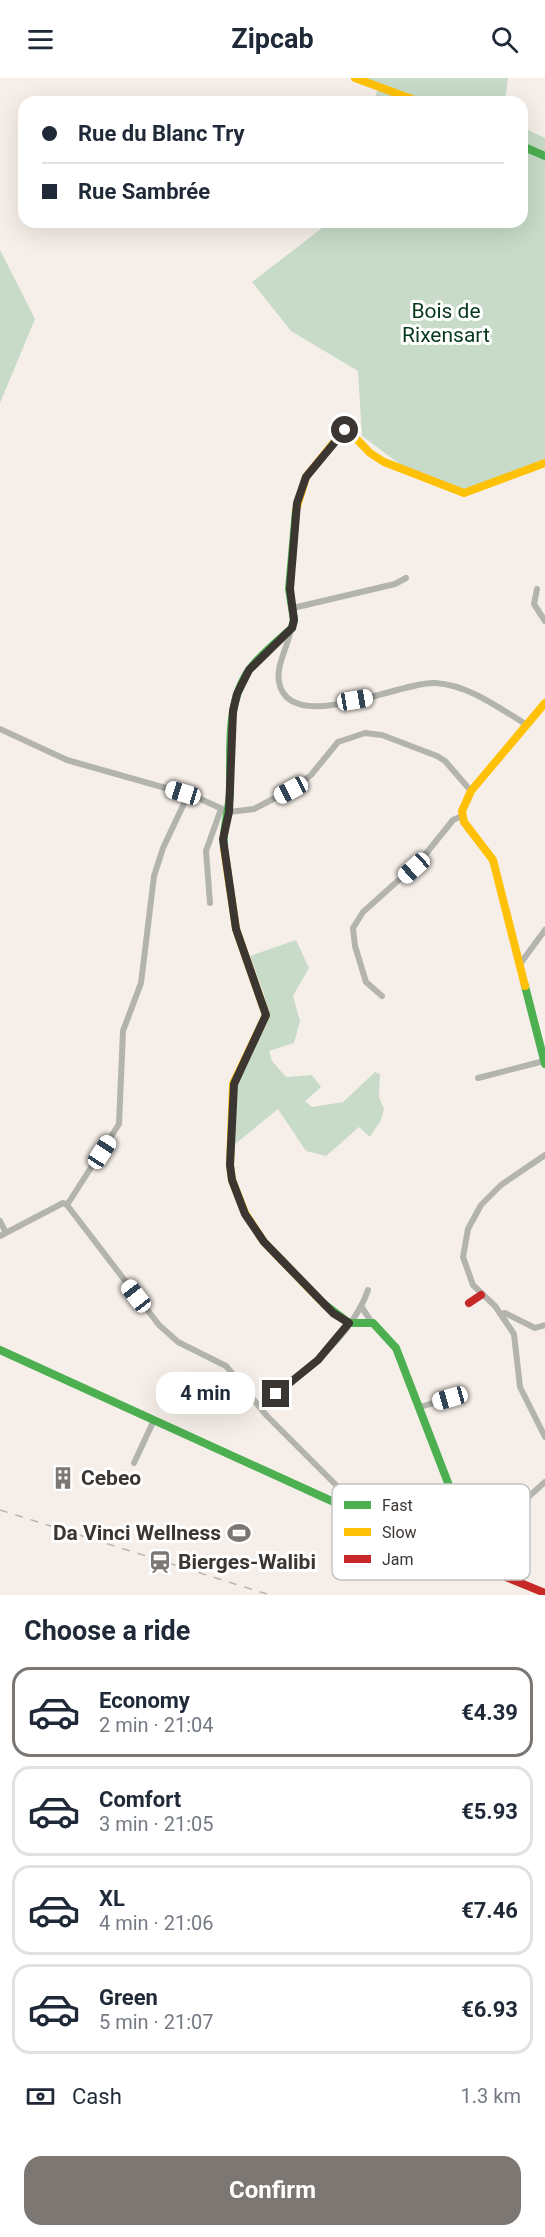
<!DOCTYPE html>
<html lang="en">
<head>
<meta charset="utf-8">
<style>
  :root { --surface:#fff; --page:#f2f2f3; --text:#1f2937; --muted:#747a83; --line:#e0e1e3; --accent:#7c7772 }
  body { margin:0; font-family:Roboto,sans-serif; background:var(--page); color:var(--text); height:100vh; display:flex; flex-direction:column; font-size:22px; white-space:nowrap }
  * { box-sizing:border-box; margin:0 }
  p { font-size:20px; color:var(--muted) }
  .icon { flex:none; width:33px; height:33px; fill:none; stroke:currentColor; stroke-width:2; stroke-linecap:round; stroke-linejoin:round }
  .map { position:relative; height:1517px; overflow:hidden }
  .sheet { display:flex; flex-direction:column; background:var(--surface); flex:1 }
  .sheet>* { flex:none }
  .hud { position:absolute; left:18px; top:18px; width:510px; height:132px; border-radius:18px; box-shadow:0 6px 24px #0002; display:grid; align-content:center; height:132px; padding:0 24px; background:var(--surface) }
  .end { position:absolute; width:27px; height:27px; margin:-14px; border:8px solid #3b3632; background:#fff; box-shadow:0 0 0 3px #fff }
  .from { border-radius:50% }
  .bubble { position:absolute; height:42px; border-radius:18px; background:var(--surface); box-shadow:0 6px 24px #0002; font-size:20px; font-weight:700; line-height:42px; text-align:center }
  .car { position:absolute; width:18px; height:36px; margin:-18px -9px; border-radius:8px; box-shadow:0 0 4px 2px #0007; background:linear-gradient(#fff 24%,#345 0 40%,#fff 0 76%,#345 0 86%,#fff 0) }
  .hud b { display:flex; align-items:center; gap:21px; height:57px; font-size:22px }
  .hud b+b { border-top:2px solid var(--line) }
  .hud i { width:15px; height:15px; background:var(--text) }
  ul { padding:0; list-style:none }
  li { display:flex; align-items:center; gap:18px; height:90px; margin:0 12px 9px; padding:0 12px; border:3px solid var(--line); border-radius:18px }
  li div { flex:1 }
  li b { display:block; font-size:22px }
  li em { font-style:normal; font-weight:700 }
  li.current { border-color:var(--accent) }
  li>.icon { width:54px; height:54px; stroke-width:1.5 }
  h2 { padding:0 24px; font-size:27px; line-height:72px }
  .pay { display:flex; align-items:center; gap:15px; height:66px; padding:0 24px; font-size:22px }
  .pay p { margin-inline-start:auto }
  .action { display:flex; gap:12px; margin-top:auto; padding:12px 24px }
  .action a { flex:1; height:69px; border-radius:18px; background:var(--accent); color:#fff; font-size:24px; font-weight:700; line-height:69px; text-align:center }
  header { display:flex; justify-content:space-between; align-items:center; height:78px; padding:0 24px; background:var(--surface); font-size:27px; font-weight:700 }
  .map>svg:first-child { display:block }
</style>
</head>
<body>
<header><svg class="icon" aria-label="menu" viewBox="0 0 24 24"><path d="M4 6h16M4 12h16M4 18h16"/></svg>Zipcab<svg class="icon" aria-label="search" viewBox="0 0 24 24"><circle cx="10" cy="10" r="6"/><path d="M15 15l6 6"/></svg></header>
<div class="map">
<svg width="545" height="1517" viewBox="0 0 545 1517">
  <rect width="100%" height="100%" fill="#f6efe9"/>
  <path fill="#c8dbc8" d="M366 0H508L505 24H374L379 5Z
    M522 49 545 60V384L461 415 401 387 362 358 358 293 291 253 252 204 330 144H522Z
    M0 172 35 241 0 325Z
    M296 862 309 890 293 918 300 943 294 965 269 973 272 983 286 999 312 997 321 1009 305 1023 312 1029 343 1024 375 994 380 996 379 1019 384 1031 381 1042 370 1059 359 1049 326 1078 306 1073 278 1031 235 1066 234 1009 268 936 264 916 250 878Z"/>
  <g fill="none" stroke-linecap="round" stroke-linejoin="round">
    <path stroke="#b3b4ae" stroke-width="6" d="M537 511 534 526 545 543
      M293 530 395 506 406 500
      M290 555C287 570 276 588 279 604 289 659 402 603 435 605 469 607 499 630 527 647
      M0 651 67 682 194 718 229 734 254 731 296 709 311 697 338 664 365 655 382 657 437 678 445 683 471 713
      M210 825 206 773 221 731
      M520 886 545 852
      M382 918 366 904 355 868 353 850 363 834 420 783 453 742 462 738
      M478 1000 544 983
      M545 1077 501 1107 481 1127 468 1151 463 1179 473 1207 495 1228 514 1256 520 1309 545 1359
      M67 1127 119 1046 123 953 141 905 154 798 163 770 188 717
      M67 1127 159 1247 178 1264 226 1288 267 1338 347 1418 360 1436
      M0 1143 5 1153
      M0 1158 63 1125 67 1127
      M361 1228 372 1245
      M500 1236 505 1235 535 1250 545 1247
      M259 1328C299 1299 351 1261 368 1212
      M420 1329 450 1320
      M134 1385 154 1342
      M463 1481 466 1475 545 1404"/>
    <path stroke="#4caf50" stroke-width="8" d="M522 68 545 78
      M224 770C222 752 229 733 230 715 231 676 225 626 249 592 260 577 278 563 292 550L294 542 289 511 296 432
      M525 908 545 986
      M324 1226 349 1245H373L396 1270 455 1423V1435L442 1473
      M0 1272 347 1430"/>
    <path stroke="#ffc107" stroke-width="8" d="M355 0 420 24
      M296 432 306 399 343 353 348 352 370 375 384 384 464 415 545 385
      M224 770 236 851 266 937 233 1006 230 1087 232 1102 245 1135 264 1164 324 1226
      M525 908 493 782 464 744 462 733 471 713 545 625"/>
    <path stroke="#c62828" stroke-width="8" d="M469 1225 481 1217
      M347 1430 442 1473 545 1515"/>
    <path stroke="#b7b5b1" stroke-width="1.5" stroke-dasharray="8 8" stroke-linecap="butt" d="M0 1432 270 1517"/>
  </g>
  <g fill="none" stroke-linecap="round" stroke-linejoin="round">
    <path stroke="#3b3632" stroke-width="8" d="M276 1316 318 1282 349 1245 333 1235 264 1164 245 1136 232 1102 230 1087 234 1006 266 937 236 851 223 761 229 734 233 633 237 616 249 592 292 550 294 542 290 511 297 425 306 399 345 352"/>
  </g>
  <defs>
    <g id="building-bare" transform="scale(1.8)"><path d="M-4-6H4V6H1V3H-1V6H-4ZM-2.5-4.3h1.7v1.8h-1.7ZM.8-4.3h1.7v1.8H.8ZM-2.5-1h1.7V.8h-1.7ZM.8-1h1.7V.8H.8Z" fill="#7c7772" stroke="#fff" stroke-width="2.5" paint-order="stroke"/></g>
    <g id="stadium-bare" transform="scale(1.8)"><path d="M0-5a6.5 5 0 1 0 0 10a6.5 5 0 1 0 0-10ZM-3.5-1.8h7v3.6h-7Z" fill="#7c7772" stroke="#fff" stroke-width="2.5" paint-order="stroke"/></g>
    <g id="station-bare" transform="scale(1.8)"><path d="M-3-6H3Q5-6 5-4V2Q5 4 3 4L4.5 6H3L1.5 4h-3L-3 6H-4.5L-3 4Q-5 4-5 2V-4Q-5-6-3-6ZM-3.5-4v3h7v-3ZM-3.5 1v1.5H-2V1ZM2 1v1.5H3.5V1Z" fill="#7c7772" stroke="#fff" stroke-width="2.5" paint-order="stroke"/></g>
  </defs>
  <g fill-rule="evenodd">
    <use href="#building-bare" x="63" y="1400"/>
    <use href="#stadium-bare" x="239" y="1455"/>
    <use href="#station-bare" x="160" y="1484"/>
  </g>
  <g text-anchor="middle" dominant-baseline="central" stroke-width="6" stroke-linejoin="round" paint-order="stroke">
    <g font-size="21" fill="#06391c" stroke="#fff">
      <text x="446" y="233">Bois de<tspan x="446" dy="24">Rixensart</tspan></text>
    </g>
    <g font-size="21" font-weight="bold" fill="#3b3632" stroke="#fff" text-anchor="start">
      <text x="81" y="1400">Cebeo</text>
      <text x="221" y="1455" text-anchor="end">Da Vinci Wellness</text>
      <text x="178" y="1484">Bierges-Walibi</text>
    </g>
  </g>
  <rect x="332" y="1406" width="198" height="96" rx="9" fill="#fff" stroke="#c4c3c2" stroke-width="1.5"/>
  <rect x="344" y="1423" width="27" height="8" fill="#4caf50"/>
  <rect x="344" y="1450" width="27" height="8" fill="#ffc107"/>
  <rect x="344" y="1477" width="27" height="8" fill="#c62828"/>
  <g font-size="16" fill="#3b3632">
    <text x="382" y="1433">Fast</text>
    <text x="382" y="1460">Slow</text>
    <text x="382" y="1487">Jam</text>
  </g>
</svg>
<i class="end from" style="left:345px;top:352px"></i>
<i class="end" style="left:276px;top:1316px"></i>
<div class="bubble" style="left:156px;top:1294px;width:99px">4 min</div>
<i class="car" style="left:355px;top:622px;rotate:80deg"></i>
<i class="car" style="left:291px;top:712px;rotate:242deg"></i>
<i class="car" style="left:183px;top:715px;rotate:287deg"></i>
<i class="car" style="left:414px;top:790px;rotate:228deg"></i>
<i class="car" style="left:102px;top:1074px;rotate:33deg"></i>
<i class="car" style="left:136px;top:1218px;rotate:322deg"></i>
<i class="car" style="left:450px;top:1320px;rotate:254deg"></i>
<div class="hud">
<b><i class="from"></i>Rue du Blanc Try</b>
<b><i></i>Rue Sambrée</b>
</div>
</div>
<section class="sheet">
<h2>Choose a ride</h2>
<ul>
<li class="current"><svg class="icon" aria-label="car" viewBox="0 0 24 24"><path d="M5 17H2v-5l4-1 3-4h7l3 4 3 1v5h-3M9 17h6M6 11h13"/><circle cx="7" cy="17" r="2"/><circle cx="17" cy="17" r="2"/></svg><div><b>Economy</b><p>2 min · 21:04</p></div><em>€4.39</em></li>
<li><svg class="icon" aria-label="car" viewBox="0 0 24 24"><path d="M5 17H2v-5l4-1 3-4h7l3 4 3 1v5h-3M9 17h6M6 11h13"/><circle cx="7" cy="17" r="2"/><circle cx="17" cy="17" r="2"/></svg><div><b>Comfort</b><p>3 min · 21:05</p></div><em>€5.93</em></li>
<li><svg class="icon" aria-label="car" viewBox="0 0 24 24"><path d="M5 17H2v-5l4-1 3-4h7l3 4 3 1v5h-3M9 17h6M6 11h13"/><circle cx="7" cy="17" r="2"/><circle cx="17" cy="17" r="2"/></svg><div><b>XL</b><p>4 min · 21:06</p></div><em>€7.46</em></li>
<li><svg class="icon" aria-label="car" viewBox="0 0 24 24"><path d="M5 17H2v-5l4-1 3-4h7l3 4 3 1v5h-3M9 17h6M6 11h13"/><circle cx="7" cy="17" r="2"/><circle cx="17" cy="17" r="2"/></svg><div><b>Green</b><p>5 min · 21:07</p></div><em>€6.93</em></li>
</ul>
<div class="pay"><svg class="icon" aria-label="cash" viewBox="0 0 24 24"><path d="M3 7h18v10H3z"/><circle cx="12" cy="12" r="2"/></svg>Cash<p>1.3 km</p></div>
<div class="action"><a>Confirm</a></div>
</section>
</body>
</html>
